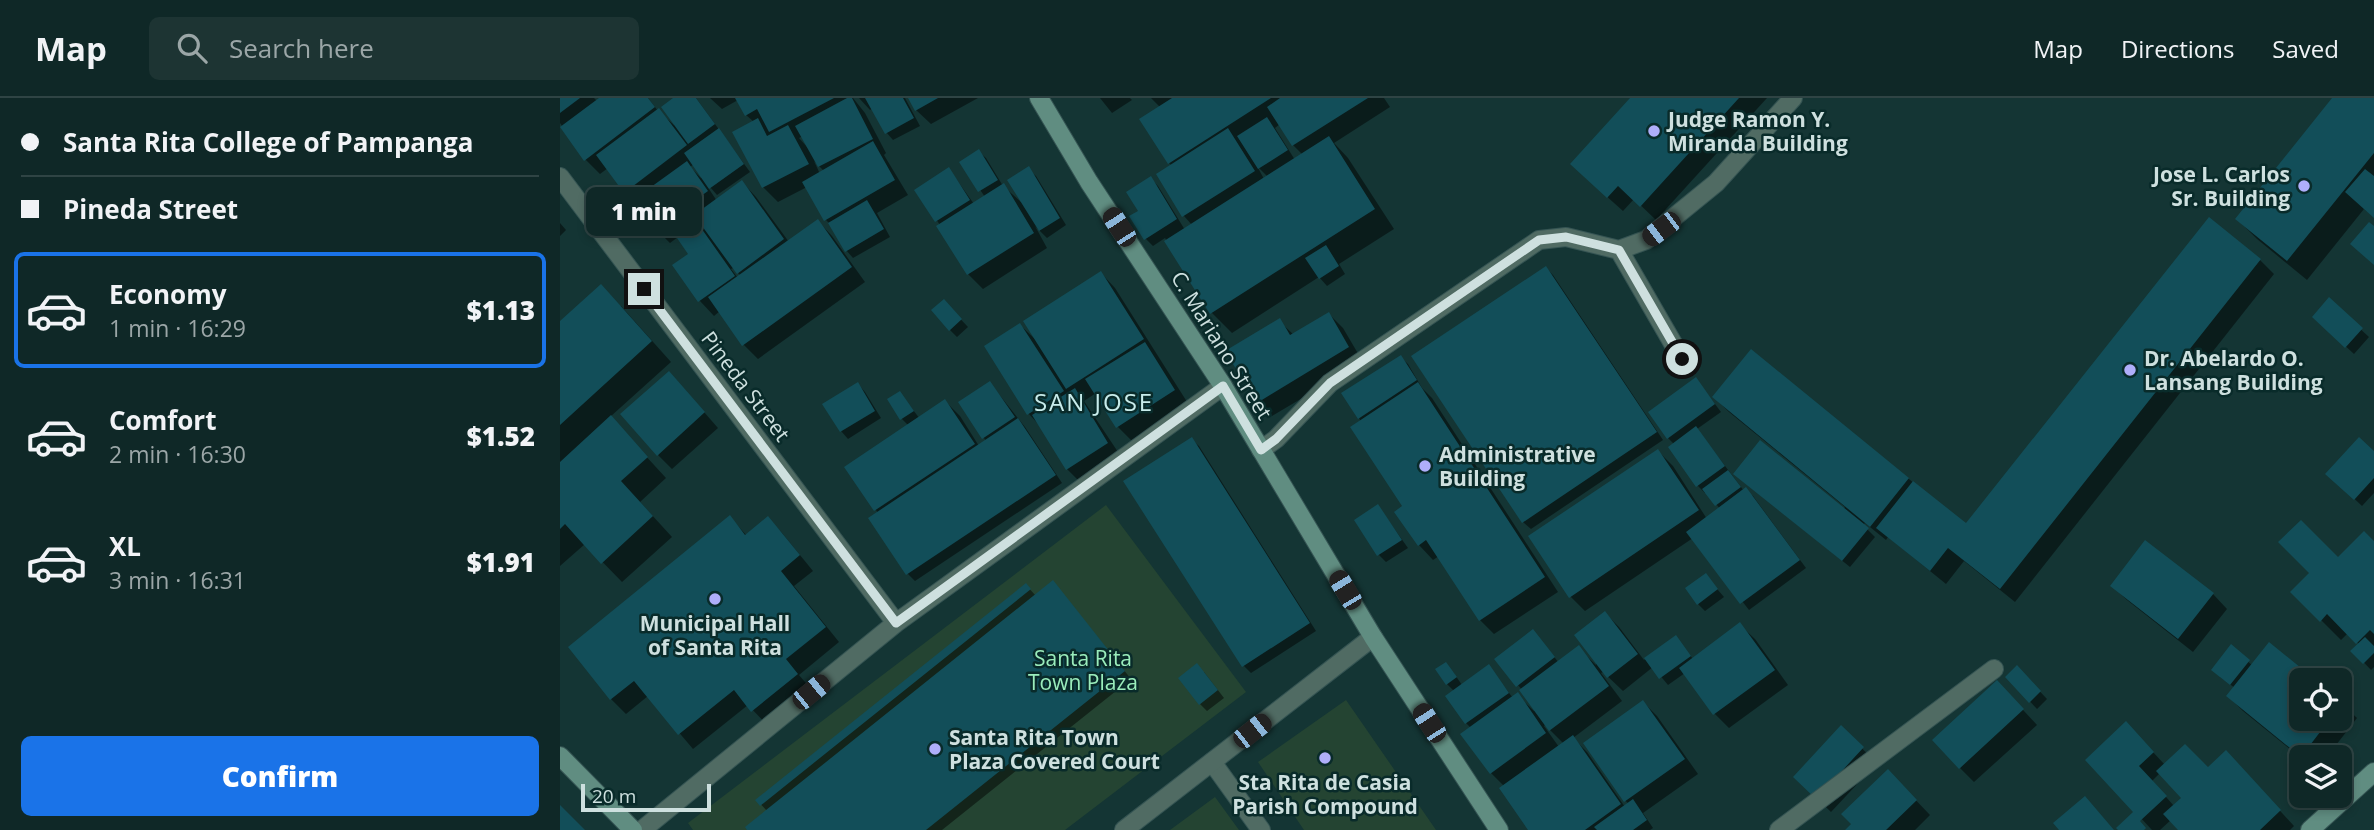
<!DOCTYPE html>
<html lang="en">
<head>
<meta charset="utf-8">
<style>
  :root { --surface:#0f2827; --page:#1d3433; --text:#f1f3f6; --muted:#9ba6a7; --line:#2f4444; --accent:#1a73e8 }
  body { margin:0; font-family:"Open Sans",sans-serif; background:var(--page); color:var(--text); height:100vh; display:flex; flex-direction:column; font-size:26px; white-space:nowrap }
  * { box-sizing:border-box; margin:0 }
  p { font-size:23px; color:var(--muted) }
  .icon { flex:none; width:38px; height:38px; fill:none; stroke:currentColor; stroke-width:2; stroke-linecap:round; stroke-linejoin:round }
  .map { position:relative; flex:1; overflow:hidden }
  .details { display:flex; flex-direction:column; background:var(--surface); width:560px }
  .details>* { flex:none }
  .top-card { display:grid; align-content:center; height:154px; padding:0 21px; background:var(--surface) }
  .controls { position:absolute; left:1729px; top:570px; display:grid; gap:14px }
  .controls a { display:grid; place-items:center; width:63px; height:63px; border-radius:10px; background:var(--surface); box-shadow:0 4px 10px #0003,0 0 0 2px var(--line); font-size:35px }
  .scale { position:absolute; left:21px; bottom:18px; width:130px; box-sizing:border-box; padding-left:7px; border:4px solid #cee0df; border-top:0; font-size:19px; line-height:24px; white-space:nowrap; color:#cee0df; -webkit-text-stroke:5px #092b2a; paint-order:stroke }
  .end { position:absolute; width:32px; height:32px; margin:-16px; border:9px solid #cee0df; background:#111; box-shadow:0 0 0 4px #111 }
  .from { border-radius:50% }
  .bubble { position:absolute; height:49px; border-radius:10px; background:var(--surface); box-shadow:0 4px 10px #0003,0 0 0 2px var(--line); font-size:23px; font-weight:800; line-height:49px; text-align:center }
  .car { position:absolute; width:21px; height:42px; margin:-21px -10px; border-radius:9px; box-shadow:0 0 5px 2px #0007; background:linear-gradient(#222 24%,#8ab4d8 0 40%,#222 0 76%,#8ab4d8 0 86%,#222 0) }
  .top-card b { display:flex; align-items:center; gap:24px; height:66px; font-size:26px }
  .top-card b+b { border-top:2px solid var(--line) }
  .top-card i { width:18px; height:18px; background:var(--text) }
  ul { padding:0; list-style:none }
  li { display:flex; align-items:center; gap:21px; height:116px; margin:0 14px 10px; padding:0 7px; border:4px solid transparent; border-radius:10px }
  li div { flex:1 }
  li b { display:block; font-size:26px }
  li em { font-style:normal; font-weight:800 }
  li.active { border-color:var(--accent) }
  li>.icon { width:63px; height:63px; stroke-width:1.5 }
  .button { display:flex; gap:14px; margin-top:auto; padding:14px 21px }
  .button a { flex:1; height:80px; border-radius:10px; background:var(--accent); color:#fff; font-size:28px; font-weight:800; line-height:80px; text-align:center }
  header { display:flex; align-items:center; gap:42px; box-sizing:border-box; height:98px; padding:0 35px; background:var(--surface); border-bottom:2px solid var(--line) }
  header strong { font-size:33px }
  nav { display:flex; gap:38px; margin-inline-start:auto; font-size:24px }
  .search { width:490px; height:63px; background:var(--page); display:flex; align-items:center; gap:18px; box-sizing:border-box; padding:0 24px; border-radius:10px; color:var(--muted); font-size:26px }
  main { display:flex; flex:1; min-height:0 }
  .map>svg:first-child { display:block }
</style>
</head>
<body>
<header>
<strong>Map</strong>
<div class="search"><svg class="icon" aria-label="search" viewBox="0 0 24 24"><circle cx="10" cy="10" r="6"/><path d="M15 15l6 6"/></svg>Search here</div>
<nav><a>Map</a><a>Directions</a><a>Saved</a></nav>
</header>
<main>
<section class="details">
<div class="top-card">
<b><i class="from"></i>Santa Rita College of Pampanga</b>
<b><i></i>Pineda Street</b>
</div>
<ul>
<li class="active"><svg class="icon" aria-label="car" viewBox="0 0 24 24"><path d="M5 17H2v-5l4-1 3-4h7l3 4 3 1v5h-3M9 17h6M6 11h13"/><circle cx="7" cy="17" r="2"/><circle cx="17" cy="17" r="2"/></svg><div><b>Economy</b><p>1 min · 16:29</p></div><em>$1.13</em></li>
<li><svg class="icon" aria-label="car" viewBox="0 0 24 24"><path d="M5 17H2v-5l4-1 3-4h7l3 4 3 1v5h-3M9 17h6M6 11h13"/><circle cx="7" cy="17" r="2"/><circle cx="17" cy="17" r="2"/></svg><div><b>Comfort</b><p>2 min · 16:30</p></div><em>$1.52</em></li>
<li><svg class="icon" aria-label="car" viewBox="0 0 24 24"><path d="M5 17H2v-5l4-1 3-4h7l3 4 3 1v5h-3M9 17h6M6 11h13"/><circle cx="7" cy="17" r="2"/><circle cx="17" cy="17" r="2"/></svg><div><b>XL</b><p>3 min · 16:31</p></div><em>$1.91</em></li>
</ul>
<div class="button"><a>Confirm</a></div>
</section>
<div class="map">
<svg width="1814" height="732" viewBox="0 0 1814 732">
  <rect width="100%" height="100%" fill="#143534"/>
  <path fill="#244432" d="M546 407 686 594 505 732H133L128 725Z
    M786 602 876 732H744L698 664Z
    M655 699 679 732H610Z"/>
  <path fill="#0007" fill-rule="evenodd" d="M0 0H34L37 3 41 0H88L98 13 114 27 116 0H136L190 74 157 97 150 89 149 91 157 103 182 84 196 99 229 144 258 123 272 138 305 184 198 261 183 246 160 213 154 218 140 203 114 168 130 156 118 139 110 145 96 131 48 70 40 76 25 61 0 25ZM134 66 143 79 141 80 130 69ZM173 170 181 178 178 180 171 171Z
    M150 0H293L305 15 326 55 324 57 348 97 317 115 330 139 293 160 286 152 272 128 266 122 247 89 218 104 203 89 194 24 186 17 178 2 162 11ZM243 38 248 50 239 40ZM254 63 264 73 260 76Z
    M299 0H345L360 28 333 42 326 34 313 10 310 12Z
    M350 0H418L371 26 356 12Z
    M540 0H570L572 2 552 15Z
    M591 0H824L830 9 774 45 788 60 834 131 779 166 785 176 767 188 759 179 672 235 652 215 605 140 593 148 586 141 580 114 590 80 598 88 625 132 632 127 624 118 612 68 609 65 601 10ZM720 26 733 47 743 57 735 62 715 30ZM697 68 708 79 704 81Z
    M1072 0H1207L1096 122 1074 101 1063 113 1026 80Z
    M1774 0H1814V119L1804 111 1747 182 1697 141 1677 121Z
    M418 53 426 60 443 88 461 104 468 71 476 78 506 127 487 140 475 128 487 150 423 191 408 176 378 128 380 127 357 93 389 71 414 106 425 99 401 64Z
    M0 125 6 132 0 138Z
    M1700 162 1714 176 1455 504 1404 463 1386 486 1328 439 1326 442 1305 425 1303 427 1315 439 1290 469 1183 383 1283 412 1285 409 1169 314 1154 299 1191 253 1407 428Z
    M986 170 993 177 1103 342 971 431 963 424Z
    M541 175 555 190 629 307 572 343 558 329 536 295 524 303 562 360 522 386 507 371 481 329 468 315 460 227 475 241Z
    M1769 202 1809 239 1794 256 1754 219Z
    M61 208 111 264 50 319 106 380 80 404 112 439 62 484 25 446 0 468V226Z
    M391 211 408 229 397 239 390 232Z
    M769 216 783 230 803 264 712 318 698 304 719 223 734 237Z
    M840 259 848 266 862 290 872 300 998 494 934 536 920 522 879 458 873 462 859 447 837 414 845 409 799 320Z
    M1136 281 1161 314 1137 331 1184 393 1193 398 1246 470 1189 512 1133 440 1025 513 1010 498 1098 353 1113 368 1147 421 1160 411 1147 394 1145 395 1138 388 1110 349 1114 346 1108 340Z
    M430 285 465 329 502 385 355 483 348 476 311 420 318 415 287 369 349 328 342 321 340 295 360 321 385 303 400 318 419 348 426 343 400 305Z
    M298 286 305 294 321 320 288 341 281 333 265 307Z
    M123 290 158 330 112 371 98 357Z
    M631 341 639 348 756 533 691 575 684 568Z
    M1814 355V395L1802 408 1768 376Z
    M818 408 848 450 826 464 819 457 796 422Z
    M170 419 187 438 208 420 222 435 253 473 234 488 279 544 239 577 251 591 207 627 188 607 133 651 88 598 66 616 51 601 10 549Z
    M1814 445V569L1811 572 1793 553 1800 547 1788 535 1781 542 1733 494 1778 461Z
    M1146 478 1164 499 1145 513 1138 506Z
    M466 487 476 498 500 492 571 581 382 732H189L207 713 197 702Z
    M1552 488 1653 496 1667 511 1633 554 1567 502Z
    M1045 515 1059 529 1084 562 1115 539 1133 561 1180 527 1195 541 1228 587 1169 630 1154 615 1125 575 1108 587 1093 569 1063 593 1043 574 1041 575 1062 603 1013 640 1027 654 1065 709 1069 706 1060 698 1083 604 1097 618 1138 676 1083 715 1093 730 1090 732H970L944 688 931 675 911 630 906 625 894 593 887 586 893 574 902 587 928 568 953 600 957 597 974 613 976 612 962 592 937 561 980 541 999 565 1018 550 1036 567ZM985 627 1004 646 999 649 984 628Z
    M1671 549 1693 568 1741 583V621H1780V604L1797 620 1766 660H1741L1683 613 1668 598 1675 590 1660 579Z
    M1457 569 1487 601 1477 611 1447 579Z
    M644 574 664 600 647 613 640 606Z
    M1451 599 1477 627 1414 684 1400 670Z
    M1281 630 1317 665 1271 714 1235 679Z
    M1580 640 1605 667 1648 671 1680 669 1734 728 1730 732H1620L1611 722 1600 732H1592L1527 662ZM1600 675 1623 700 1614 708 1592 683Z
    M1328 673 1370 717 1355 732H1287Z"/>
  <path fill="#124e59" d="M0 0H20L0 15Z
    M39 0H88L95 9 24 63 0 29Z
    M113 0H136L155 26 128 46 101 9Z
    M175 0H274L209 34 197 11 185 18Z
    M287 0H292L313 41 258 69 235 28Z
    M305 0H343L354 20 325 36Z
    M348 0H378L355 13Z
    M612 0H711L608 66 579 21Z
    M720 0H808L732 48 707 9Z
    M1070 0H1179L1080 109 1058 88 1047 100 1010 66Z
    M1772 0H1814V55L1727 163 1675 121Z
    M99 10 127 47 64 95 36 57Z
    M707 19 728 52 698 71 677 38Z
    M198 20 207 38 228 27 249 66 202 90 172 34Z
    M159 30 184 66 149 91 124 55Z
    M668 30 695 73 622 119 596 76Z
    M769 38 815 111 650 216 604 143Z
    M313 43 335 82 264 123 242 84Z
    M419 51 438 82 418 94 399 64Z
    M127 63 148 93 116 116 127 110 175 178 138 204 112 167 128 156 106 124 94 132 73 102Z
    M469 68 500 120 479 133 447 82Z
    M389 69 410 102 375 124 354 92Z
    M1805 71 1814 78V120L1785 94Z
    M591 78 617 121 584 142 569 118 578 113 566 94Z
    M182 82 224 141 177 176 134 117Z
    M444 85 474 135 407 177 376 128Z
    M307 102 324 131 285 154 268 125Z
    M1649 119 1701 161 1440 491 1388 450 1370 473 1316 430 1353 383 1406 425Z
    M258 121 292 169 182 248 148 199Z
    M1809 124 1814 128V167L1790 146Z
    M766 147 779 168 759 181 745 160Z
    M986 168 1097 334 962 425 851 258Z
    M541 173 584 241 506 291 463 223Z
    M41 186 92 243 0 327V223Z
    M1769 199 1803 230 1785 250 1752 219Z
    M384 201 402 221 389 233 371 212Z
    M769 214 789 249 697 305 665 253 720 220 730 237Z
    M460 225 504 293 467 317 424 248Z
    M585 244 615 292 556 330 525 281Z
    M1191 251 1349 380 1310 429 1152 299Z
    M841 257 857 282 798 321 781 295Z
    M109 273 145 314 97 358 60 316Z
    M1136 279 1155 306 1107 341 1088 314Z
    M430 283 455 319 422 341 398 304Z
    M298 284 315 313 280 334 262 306Z
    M858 284 985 479 919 523 866 442 858 448 834 414 842 408 790 329Z
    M515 290 548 345 506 372 472 317Z
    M340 293 354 313 340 322 327 301Z
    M385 301 415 346 314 413 284 369Z
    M51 317 88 359 61 383 93 418 41 466 5 426 0 431V364Z
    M458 320 496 377 346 477 308 420Z
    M1136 328 1165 368 1136 389 1108 349Z
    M632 339 750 525 682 569 563 383Z
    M1799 339 1814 353V380L1794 402 1765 376Z
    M1200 342 1309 430 1282 463 1173 376Z
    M1098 351 1139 412 1009 500 968 438Z
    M1168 372 1181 389 1155 408 1142 391Z
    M1186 389 1240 462 1180 506 1126 434Z
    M818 406 842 442 817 458 794 422Z
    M170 417 185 437 208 418 240 457 221 473 266 529 226 561 238 576 191 614 174 592 118 637 74 583 50 602 8 549Z
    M1741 422 1778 459 1804 433 1814 443V536L1810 532 1796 546 1767 516 1760 524 1730 494 1749 475 1718 444Z
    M1585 442 1654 495 1618 541 1550 488Z
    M1146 475 1158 491 1137 507 1125 490Z
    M493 482 565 573 366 732H187L185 729Z
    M466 485 471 491 200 708 195 702Z
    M1045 513 1078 556 1047 580 1014 537Z
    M1180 524 1215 572 1153 617 1119 570Z
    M973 531 995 559 956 589 934 561Z
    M1116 537 1131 558 1099 581 1084 560Z
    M1805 539 1814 548V555L1803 566 1790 553Z
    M1709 544 1757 583H1741V621H1770L1741 659 1666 598Z
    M1671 546 1690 562 1670 587 1651 572Z
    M1019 547 1049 588 989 633 959 592Z
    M886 564 897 579 886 587 875 571Z
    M637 565 658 592 639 607 618 580Z
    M929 566 949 595 905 626 885 598Z
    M1457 567 1481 593 1469 605 1445 579Z
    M1437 582 1464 611 1399 671 1372 642Z
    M958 594 986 635 930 676 900 636Z
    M1083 602 1125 661 1064 704 1023 645Z
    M1566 623 1594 654 1579 668 1607 698 1580 723 1586 730 1584 732H1558L1556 730 1573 714 1525 662Z
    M1281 627 1304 649 1256 701 1233 679Z
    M1013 637 1061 706 1025 732H968L939 690Z
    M1625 646 1648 669 1666 652 1721 712 1700 732H1618L1603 716 1621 700 1596 673Z
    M1328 671 1357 702 1326 732H1285L1291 726 1281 716Z
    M1525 698 1554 732H1499L1493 725Z
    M1073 701 1087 722 1073 732H1037L1034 729Z
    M0 707 25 732H0Z"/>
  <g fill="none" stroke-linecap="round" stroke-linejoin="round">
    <g stroke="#355453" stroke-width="20">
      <path id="lane" d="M1059 152 1122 261
        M701 352 716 341 770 285 979 142 1006 139 1059 152 1086 142 1156 85 1233 0
        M652 664 701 732
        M1219 732 1434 571"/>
    </g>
    <g stroke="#355453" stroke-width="20">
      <path id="street" d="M0 79 336 525
        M82 732 336 525 663 288
        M564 732 813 539"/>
    </g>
    <g stroke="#355453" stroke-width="20">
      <path id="secondary" d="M479 0 529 84 663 288 813 539 939 732
        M0 658 73 732
        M1750 732 1814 674"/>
    </g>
    <use href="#lane" stroke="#506b63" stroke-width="18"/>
    <use href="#street" stroke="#506b63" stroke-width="18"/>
    <use href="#secondary" stroke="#608d81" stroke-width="18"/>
  </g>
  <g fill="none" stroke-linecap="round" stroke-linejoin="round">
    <path stroke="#cee0df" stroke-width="9" d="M84 191 336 525 663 288 701 352 716 341 770 285 979 142 1006 139 1059 152 1122 261"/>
  </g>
  <g fill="#afaefa" stroke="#092b2a" stroke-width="2.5">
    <circle cx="1094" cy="33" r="7"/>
    <circle cx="1744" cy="88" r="7"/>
    <circle cx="1570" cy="272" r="7"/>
    <circle cx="865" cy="368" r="7"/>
    <circle cx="155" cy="501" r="7"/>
    <circle cx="375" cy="651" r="7"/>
    <circle cx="765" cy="660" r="7"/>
  </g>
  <g text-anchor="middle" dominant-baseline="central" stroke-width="5" stroke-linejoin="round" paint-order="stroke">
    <g font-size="21" font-weight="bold" fill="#cee0df" stroke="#092b2a" text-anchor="start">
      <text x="1108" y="21">Judge Ramon Y.<tspan x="1108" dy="24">Miranda Building</tspan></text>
      <text x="1730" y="76" text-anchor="end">Jose L. Carlos<tspan x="1730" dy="24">Sr. Building</tspan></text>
      <text x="1584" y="260">Dr. Abelardo O.<tspan x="1584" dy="24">Lansang Building</tspan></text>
      <text x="879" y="356">Administrative<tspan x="879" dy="24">Building</tspan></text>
      <text x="155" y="525" text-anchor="middle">Municipal Hall<tspan x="155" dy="24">of Santa Rita</tspan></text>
      <text x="389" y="639">Santa Rita Town<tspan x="389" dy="24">Plaza Covered Court</tspan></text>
      <text x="765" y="684" text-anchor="middle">Sta Rita de Casia<tspan x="765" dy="24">Parish Compound</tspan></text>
    </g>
    <g font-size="21" fill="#cee0df" stroke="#092b2a">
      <text transform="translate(662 247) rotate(58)">C. Mariano Street</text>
      <text transform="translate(186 288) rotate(53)">Pineda Street</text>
    </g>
    <g font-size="21" fill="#9aedbc" stroke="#092b2a">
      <text x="523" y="560">Santa Rita<tspan x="523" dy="24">Town Plaza</tspan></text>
    </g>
    <g font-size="24" letter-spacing="2" fill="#c8eceb" stroke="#092b2a">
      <text x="534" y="303">SAN JOSE</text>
    </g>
  </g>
</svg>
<div class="controls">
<a><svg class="icon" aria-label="locate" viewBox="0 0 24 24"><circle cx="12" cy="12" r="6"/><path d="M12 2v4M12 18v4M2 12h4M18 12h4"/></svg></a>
<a><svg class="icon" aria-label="layers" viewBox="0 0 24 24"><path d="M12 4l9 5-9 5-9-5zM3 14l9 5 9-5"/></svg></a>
</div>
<div class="scale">20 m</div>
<i class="end from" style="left:1122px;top:261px"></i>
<i class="end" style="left:84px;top:191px"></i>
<div class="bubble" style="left:26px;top:89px;width:116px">1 min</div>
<i class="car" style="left:559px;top:129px;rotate:327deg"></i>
<i class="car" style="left:1101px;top:131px;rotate:233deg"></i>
<i class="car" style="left:785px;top:492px;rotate:329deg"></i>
<i class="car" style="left:251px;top:594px;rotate:51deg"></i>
<i class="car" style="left:869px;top:625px;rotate:327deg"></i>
<i class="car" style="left:692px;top:633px;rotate:52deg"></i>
</div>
</main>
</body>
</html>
